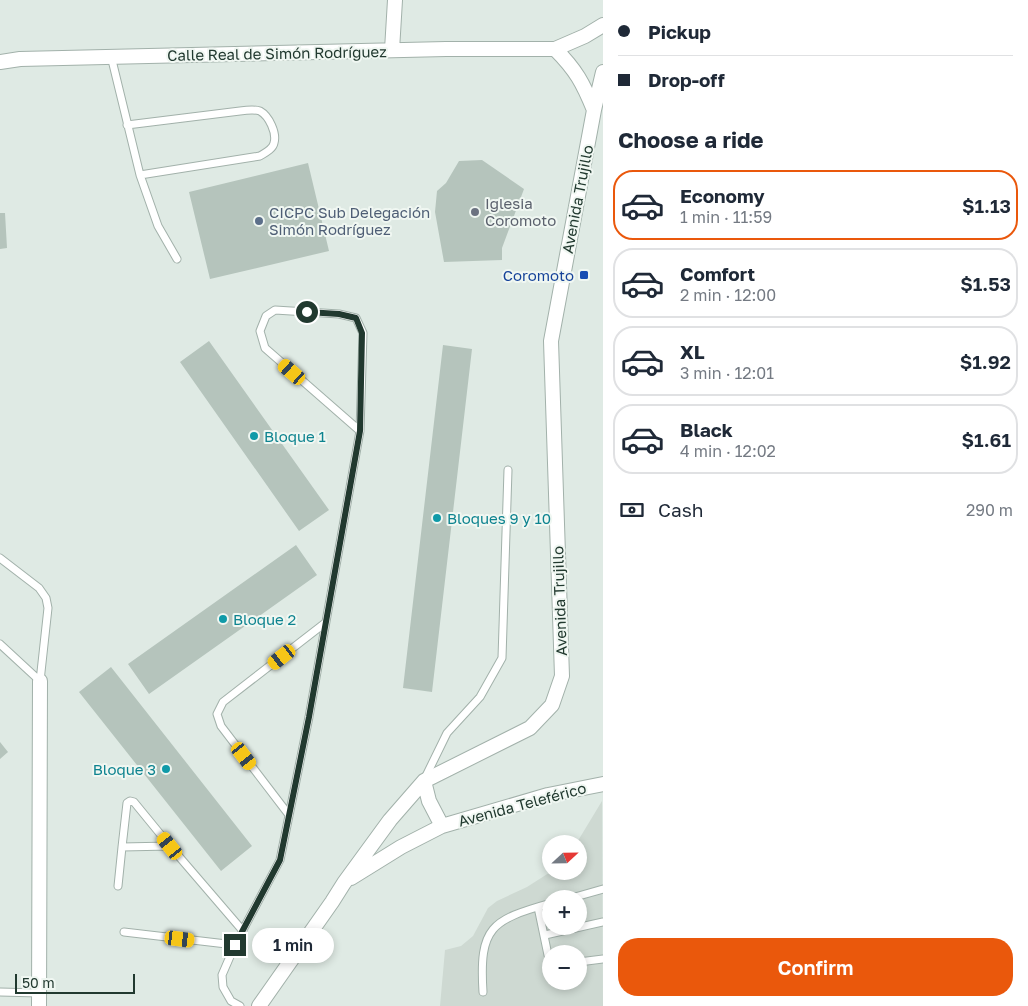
<!DOCTYPE html>
<html lang="en">
<head>
<meta charset="utf-8">
<style>
  :root { --surface:#fff; --page:#f2f2f3; --text:#1f2937; --muted:#747a83; --line:#e0e1e3; --accent:#ea580c }
  body { margin:0; font-family:"Golos Text",sans-serif; background:var(--page); color:var(--text); height:100vh; display:flex; flex-direction:column; font-size:19px; white-space:nowrap }
  * { box-sizing:border-box; margin:0 }
  p { font-size:16px; color:var(--muted) }
  .icon { flex:none; width:28px; height:28px; fill:none; stroke:currentColor; stroke-width:2; stroke-linecap:round; stroke-linejoin:round }
  .map { position:relative; flex:1; overflow:hidden }
  .sheet { display:flex; flex-direction:column; background:var(--surface); width:425px }
  .sheet>* { flex:none }
  .top-card { display:grid; align-content:center; height:110px; padding:0 15px; background:var(--surface) }
  .needle { width:32px; rotate:68deg }
  .controls { position:absolute; left:542px; top:835px; display:grid; gap:10px }
  .controls a { display:grid; place-items:center; width:45px; height:45px; border-radius:50%; background:var(--surface); box-shadow:0 2px 8px #0003; font-size:25px }
  .scale { position:absolute; left:15px; bottom:12px; width:120px; box-sizing:border-box; padding-left:5px; border:2px solid #21392f; border-top:0; font-size:14px; line-height:18px; white-space:nowrap; color:#21392f; -webkit-text-stroke:4px #f0f7f2; paint-order:stroke }
  .end { position:absolute; width:22px; height:22px; margin:-11px; border:6px solid #21392f; background:#fff; box-shadow:0 0 0 2px #fff }
  .from { border-radius:50% }
  .bubble { position:absolute; height:35px; border-radius:18px; background:var(--surface); box-shadow:0 2px 8px #0003; font-size:16px; font-weight:600; line-height:35px; text-align:center }
  .car { position:absolute; width:15px; height:30px; margin:-15px -8px; border-radius:6px; box-shadow:0 0 4px 1px #0007; background:linear-gradient(#f5c518 24%,#345 0 40%,#f5c518 0 76%,#345 0 86%,#f5c518 0) }
  .top-card b { display:flex; align-items:center; gap:18px; height:48px; font-size:19px }
  .top-card b+b { border-top:1px solid var(--line) }
  .top-card i { width:12px; height:12px; background:var(--text) }
  ul { padding:0; list-style:none }
  li { display:flex; align-items:center; gap:15px; height:70px; margin:0 10px 8px; padding:0 5px; border:2px solid var(--line); border-radius:20px }
  li div { flex:1 }
  li b { display:block; font-size:19px }
  li em { font-style:normal; font-weight:600 }
  li.selected { border-color:var(--accent) }
  li>.icon { width:45px; height:45px; stroke-width:1.5 }
  h2 { padding:0 15px; font-size:22px; line-height:60px }
  .pay { display:flex; align-items:center; gap:12px; height:55px; padding:0 15px; font-size:19px }
  .pay p { margin-inline-start:auto }
  .primary-button { display:flex; gap:10px; margin-top:auto; padding:10px 15px }
  .primary-button a { flex:1; height:58px; border-radius:20px; background:var(--accent); color:#fff; font-size:20px; font-weight:600; line-height:58px; text-align:center }
  main { display:flex; flex:1; min-height:0 }
  .map>svg:first-child { display:block }
</style>
</head>
<body>
<main>
<div class="map">
<svg width="603" height="1006" viewBox="0 0 603 1006">
  <rect width="100%" height="100%" fill="#dfeae4"/>
  <path fill="#ced9d2" fill-rule="evenodd" d="M602 801 603 1006H440L445 950 461 946 473 936 488 908 497 901 527 887 552 871H579V844H576ZM551 899H579V926H551ZM551 954H579V981H551Z"/>
  <path fill="#b5c4bc" d="M482 160 524 189 502 248V260L444 262 435 212 437 191 446 183 459 161Z
    M308 163 329 251 210 279 189 192Z
    M0 213H5L7 248 0 249Z
    M209 341 329 510 299 531 180 362Z
    M443 345 472 349 432 692 403 688Z
    M296 545 317 575 149 694 128 664Z
    M111 667 252 846 221 871 79 692Z
    M0 742 8 752 0 759Z"/>
  <g fill="none" stroke-linecap="round" stroke-linejoin="round">
    <g stroke="#a2b1aa" stroke-width="9">
      <path id="service" d="M111 56 140 175 158 226 177 259
        M127 125 240 111C247 110 254 109 260 111 269 116 277 133 274 143 273 149 265 153 260 156L140 175
        M0 558 39 588 46 598 48 608 40 681
        M0 644 40 681
        M425 778 447 733 480 697 502 658 508 470
        M289 815 221 726 217 714 223 702 325 623
        M170 846 122 847 127 803 130 801 134 802 170 846 243 931
        M118 886 122 847
        M568 899 603 889
        M538 907 548 955 551 962
        M124 932 235 945
        M545 935 603 922
        M579 962 603 959
        M0 992 39 993
        M483 992C479 927 491 920 551 903
        M240 1006 231 1001 223 987 222 975 235 945 280 860 309 717 360 431 363 333 356 318 339 314 275 310 266 316 260 331 265 348 360 431"/>
    </g>
    <g stroke="#a2b1aa" stroke-width="16">
      <path id="minor" d="M555 49C576 70 583 83 594 110
        M392 50 395 0
        M0 62 20 59 446 49H555L585 36 603 25
        M424 781 429 801 442 826
        M351 878 401 847 442 826 548 795 603 784
        M39 1006 40 681
        M259 1006 332 902 344 883 390 820 424 781 530 728 552 705 562 676 551 341 594 110 603 72"/>
    </g>
    <use href="#service" stroke="#fff" stroke-width="7"/>
    <use href="#minor" stroke="#fff" stroke-width="14"/>
  </g>
  <g fill="none" stroke-linecap="round" stroke-linejoin="round">
    <path stroke="#21392f" stroke-width="6" d="M235 945 280 860 309 717 360 431 362 333 356 318 339 314 307 312"/>
  </g>
  <circle fill="#6b7280" stroke="#f0f7f2" stroke-width="2" cx="475" cy="212" r="5"/>
  <circle fill="#5c6f8a" stroke="#f0f7f2" stroke-width="2" cx="259" cy="221" r="5"/>
  <rect fill="#1a4fb4" stroke="#f0f7f2" stroke-width="2" x="579" y="270" width="10" height="10" rx="2.5"/>
  <g fill="#0f9aa8" stroke="#f0f7f2" stroke-width="2">
    <circle cx="254" cy="436" r="5"/>
    <circle cx="437" cy="518" r="5"/>
    <circle cx="223" cy="619" r="5"/>
    <circle cx="166" cy="769" r="5"/>
  </g>
  <g text-anchor="middle" dominant-baseline="central" stroke-width="4" stroke-linejoin="round" paint-order="stroke">
    <g font-size="15" fill="#21392f" stroke="#f0f7f2">
      <text transform="translate(277 53) rotate(-1)">Calle Real de Simón Rodríguez</text>
      <text transform="translate(577 199) rotate(-79)">Avenida Trujillo</text>
      <text transform="translate(559 601) rotate(-92)">Avenida Trujillo</text>
      <text transform="translate(522 804) rotate(-15)">Avenida Teleférico</text>
    </g>
    <g font-size="15" fill="#5b616d" stroke="#f0f7f2" text-anchor="start">
      <text x="485" y="203">Iglesia<tspan x="485" dy="17">Coromoto</tspan></text>
    </g>
    <g font-size="15" fill="#4e5e75" stroke="#f0f7f2" text-anchor="start">
      <text x="269" y="212">CICPC Sub Delegación<tspan x="269" dy="17">Simón Rodríguez</tspan></text>
    </g>
    <g font-size="15" fill="#164399" stroke="#f0f7f2" text-anchor="end">
      <text x="574" y="275">Coromoto</text>
    </g>
    <g font-size="15" fill="#0d838f" stroke="#f0f7f2" text-anchor="start">
      <text x="264" y="436">Bloque 1</text>
      <text x="447" y="518">Bloques 9 y 10</text>
      <text x="233" y="619">Bloque 2</text>
      <text x="156" y="769" text-anchor="end">Bloque 3</text>
    </g>
  </g>
</svg>
<div class="controls">
<a><svg class="needle" viewBox="-14 -14 28 28"><path d="M0-13l5 13h-10z" fill="#e53935"/><path d="M0 13l5-13h-10z" fill="#747a83"/></svg></a>
<a>+</a>
<a>−</a>
</div>
<div class="scale">50 m</div>
<i class="end from" style="left:307px;top:312px"></i>
<i class="end" style="left:235px;top:945px"></i>
<div class="bubble" style="left:252px;top:928px;width:82px">1 min</div>
<i class="car" style="left:292px;top:372px;rotate:311deg"></i>
<i class="car" style="left:282px;top:657px;rotate:232deg"></i>
<i class="car" style="left:244px;top:756px;rotate:143deg"></i>
<i class="car" style="left:170px;top:846px;rotate:321deg"></i>
<i class="car" style="left:180px;top:939px;rotate:97deg"></i>
</div>
<section class="sheet">
<div class="top-card">
<b><i class="from"></i>Pickup</b>
<b><i></i>Drop-off</b>
</div>
<h2>Choose a ride</h2>
<ul>
<li class="selected"><svg class="icon" aria-label="car" viewBox="0 0 24 24"><path d="M5 17H2v-5l4-1 3-4h7l3 4 3 1v5h-3M9 17h6M6 11h13"/><circle cx="7" cy="17" r="2"/><circle cx="17" cy="17" r="2"/></svg><div><b>Economy</b><p>1 min · 11:59</p></div><em>$1.13</em></li>
<li><svg class="icon" aria-label="car" viewBox="0 0 24 24"><path d="M5 17H2v-5l4-1 3-4h7l3 4 3 1v5h-3M9 17h6M6 11h13"/><circle cx="7" cy="17" r="2"/><circle cx="17" cy="17" r="2"/></svg><div><b>Comfort</b><p>2 min · 12:00</p></div><em>$1.53</em></li>
<li><svg class="icon" aria-label="car" viewBox="0 0 24 24"><path d="M5 17H2v-5l4-1 3-4h7l3 4 3 1v5h-3M9 17h6M6 11h13"/><circle cx="7" cy="17" r="2"/><circle cx="17" cy="17" r="2"/></svg><div><b>XL</b><p>3 min · 12:01</p></div><em>$1.92</em></li>
<li><svg class="icon" aria-label="car" viewBox="0 0 24 24"><path d="M5 17H2v-5l4-1 3-4h7l3 4 3 1v5h-3M9 17h6M6 11h13"/><circle cx="7" cy="17" r="2"/><circle cx="17" cy="17" r="2"/></svg><div><b>Black</b><p>4 min · 12:02</p></div><em>$1.61</em></li>
</ul>
<div class="pay"><svg class="icon" aria-label="cash" viewBox="0 0 24 24"><path d="M3 7h18v10H3z"/><circle cx="12" cy="12" r="2"/></svg>Cash<p>290 m</p></div>
<div class="primary-button"><a>Confirm</a></div>
</section>
</main>
</body>
</html>
